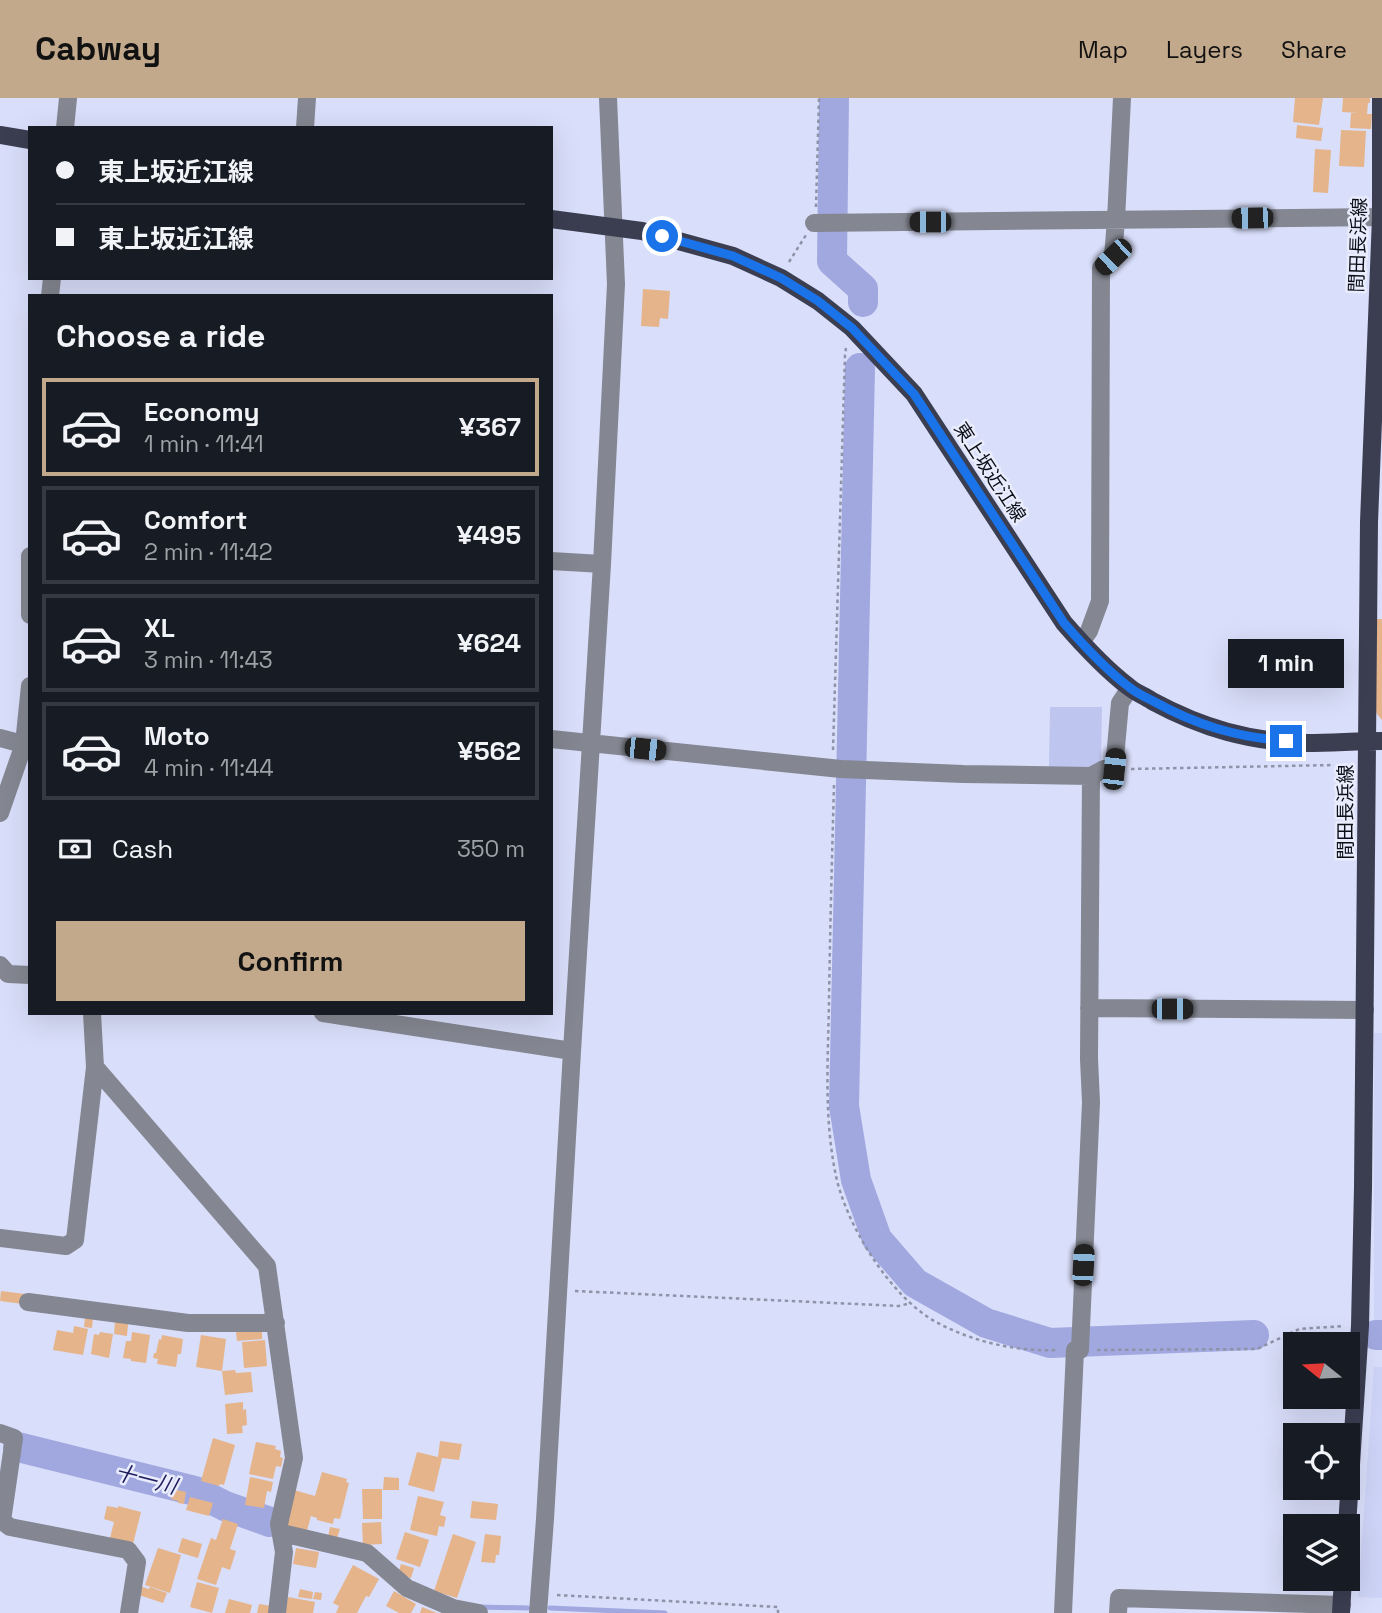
<!DOCTYPE html>
<html lang="en">
<head>
<meta charset="utf-8">
<style>
  :root { --surface:#171b24; --page:#242831; --text:#f1f3f6; --muted:#9ea1a6; --line:#363941; --accent:#c3a98b }
  body { margin:0; font-family:"Space Grotesk","Noto Sans JP",sans-serif; background:var(--page); color:var(--text); height:100vh; display:flex; flex-direction:column; font-size:26px; white-space:nowrap }
  * { box-sizing:border-box; margin:0 }
  p { font-size:23px; color:var(--muted) }
  .icon { flex:none; width:38px; height:38px; fill:none; stroke:currentColor; stroke-width:2; stroke-linecap:round; stroke-linejoin:round }
  .map { position:relative; flex:1; overflow:hidden }
  .side { position:absolute; left:28px; top:196px; width:525px; height:721px; display:flex; flex-direction:column; background:var(--surface); border-radius:0px; box-shadow:0 7px 28px #0002 }
  .side>* { flex:none }
  .banner { position:absolute; left:28px; top:28px; width:525px; height:154px; border-radius:0px; box-shadow:0 7px 28px #0002; display:grid; align-content:center; height:154px; padding:0 28px; background:var(--surface) }
  .needle { width:46px; rotate:288deg }
  .fabs { position:absolute; left:1283px; top:1234px; display:grid; gap:14px }
  .fabs a { display:grid; place-items:center; width:77px; height:77px; border-radius:0px; background:var(--surface); box-shadow:0 7px 28px #0002; font-size:35px }
  .end { position:absolute; width:32px; height:32px; margin:-16px; border:9px solid #1a73e8; background:#fff; box-shadow:0 0 0 4px #fff }
  .from { border-radius:50% }
  .bubble { position:absolute; height:49px; border-radius:0px; background:var(--surface); box-shadow:0 7px 28px #0002; font-size:23px; font-weight:600; line-height:49px; text-align:center }
  .car { position:absolute; width:21px; height:42px; margin:-21px -10px; border-radius:9px; box-shadow:0 0 5px 2px #0007; background:linear-gradient(#222 24%,#8ab4d8 0 40%,#222 0 76%,#8ab4d8 0 86%,#222 0) }
  .banner b { display:flex; align-items:center; gap:24px; height:66px; font-size:26px }
  .banner b+b { border-top:2px solid var(--line) }
  .banner i { width:18px; height:18px; background:var(--text) }
  ul { padding:0; list-style:none }
  li { display:flex; align-items:center; gap:21px; height:98px; margin:0 14px 10px; padding:0 14px; border:4px solid var(--line); border-radius:0px }
  li div { flex:1 }
  li b { display:block; font-size:26px }
  li em { font-style:normal; font-weight:600 }
  li.active { border-color:var(--accent) }
  li>.icon { width:63px; height:63px; stroke-width:1.5 }
  h2 { padding:0 28px; font-size:32px; line-height:84px }
  .pay { display:flex; align-items:center; gap:18px; height:77px; padding:0 28px; font-size:26px }
  .pay p { margin-inline-start:auto }
  .cta { display:flex; gap:14px; margin-top:auto; padding:14px 28px }
  .cta a { flex:1; height:80px; border-radius:0px; background:var(--accent); color:#111; font-size:28px; font-weight:600; line-height:80px; text-align:center }
  header { display:flex; align-items:center; gap:42px; box-sizing:border-box; height:98px; padding:0 35px; background:var(--accent); color:#111 }
  header strong { font-size:33px }
  nav { display:flex; gap:38px; margin-inline-start:auto; font-size:24px }
  .map>svg:first-child { display:block }
</style>
</head>
<body>
<header>
<strong>Cabway</strong>
<nav><a>Map</a><a>Layers</a><a>Share</a></nav>
</header>
<div class="map">
<svg width="1382" height="1515" viewBox="0 0 1382 1515">
  <rect width="100%" height="100%" fill="#d9defa"/>
  <path fill="#ced4f7" d="M1374 935H1382V1225H1374Z
    M1374 1269H1382V1500L1358 1499Z"/>
  <path fill="#bec5ee" d="M1050 609H1102L1101 661 1093 672 1049 669Z"/>
  <g fill="none" stroke-linecap="round" stroke-linejoin="round">
    <path stroke="#a0a8df" stroke-width="5" d="M478 1509 528 1510
      M550 1510 665 1515"/>
    <path stroke="#a0a8df" stroke-width="30" d="M834 0 832 163 863 191V204
      M860 270 844 1008 856 1082 877 1141 915 1185 986 1225 1050 1245 1254 1237
      M1376 1237H1382
      M18 1349 195 1393 225 1408 270 1424"/>
  </g>
  <path fill="#e5b48a" d="M1295 0H1323L1319 27 1293 24Z
    M1343 0H1370V5H1368L1367 16H1372L1371 31 1350 30 1351 15H1359L1342 14Z
    M1297 27 1323 30 1321 43 1296 40Z
    M1341 32 1366 33 1364 69 1339 68Z
    M1315 51 1331 52 1328 95 1313 94Z
    M643 191 670 193 668 221 660 220 659 229 641 228Z
    M1374 521H1382V622L1377 616 1374 607Z
    M1 1193 25 1196 23 1206 0 1203Z
    M85 1220 93 1221 92 1230 84 1229Z
    M115 1224 128 1226 127 1238 114 1236Z
    M74 1228 88 1231 83 1257 53 1252 57 1232 73 1235Z
    M262 1233V1241L237 1243 236 1234Z
    M100 1234 113 1236 109 1260 91 1256 94 1236 99 1237Z
    M132 1234 150 1237 146 1265 131 1263V1261L123 1260 126 1243H131Z
    M162 1237 183 1241 181 1256H178L176 1269 157 1266 158 1261 153 1260 154 1255H156L159 1241 161 1242Z
    M201 1237 226 1241 222 1273 196 1269Z
    M265 1242 267 1268 244 1270 242 1244Z
    M235 1272 236 1275 251 1274 253 1294 225 1297 222 1273Z
    M243 1304V1312L246 1311 247 1327 242 1328 243 1335 227 1336 225 1306Z
    M213 1340 235 1347 224 1387 220 1386 219 1388 201 1383Z
    M440 1343 462 1346 459 1362 442 1360 434 1394 408 1387 417 1354 438 1359Z
    M256 1344 276 1348 275 1351 281 1353 280 1359 283 1360 281 1369 276 1368 273 1381 249 1376Z
    M322 1374 347 1381 346 1384 349 1385 340 1421 334 1420 333 1426 317 1422V1420L311 1418 306 1436 284 1430 294 1392 315 1398Z
    M250 1379 273 1384 271 1394 267 1393 264 1410 245 1407Z
    M384 1379 399 1380V1392H383Z
    M173 1391 186 1394 184 1406 178 1405V1403L171 1401Z
    M362 1391H382V1421H363Z
    M418 1398 444 1404 440 1417 446 1419 444 1429 439 1428 437 1438 410 1432Z
    M190 1399 213 1405 209 1418 186 1412Z
    M472 1403 498 1406 496 1422 470 1420Z
    M107 1408 118 1410V1408L141 1414 133 1446 110 1440 114 1424 104 1421Z
    M223 1421 238 1426 230 1451 236 1453 230 1472 222 1469 216 1487 197 1481 211 1440 216 1442Z
    M381 1424 382 1446 363 1447 362 1425Z
    M330 1429 340 1431 337 1440 328 1438Z
    M405 1434 429 1442 420 1469 396 1461Z
    M453 1436 476 1444 457 1500 434 1493Z
    M485 1436 501 1438 499 1457H496L495 1465 481 1464Z
    M182 1440 202 1446 198 1460 178 1454Z
    M158 1450 181 1457 170 1495 145 1487Z
    M296 1450 319 1454 316 1470 293 1466Z
    M401 1466 414 1470 411 1480 398 1476Z
    M353 1467 379 1481 369 1499 366 1498 357 1515H336L339 1508 333 1505Z
    M197 1484 219 1490 212 1515 190 1509Z
    M139 1488 149 1491 150 1489 167 1495 163 1505 136 1496Z
    M300 1491 313 1494 312 1501 298 1499Z
    M394 1493 416 1506 411 1515H399L386 1508Z
    M315 1494 322 1495 321 1502 313 1501Z
    M288 1499 315 1504 313 1515H285Z
    M229 1501 252 1507 250 1515H225Z
    M259 1506 272 1508 271 1515H257Z
    M422 1509 437 1515H420Z"/>
  <g fill="none" stroke-linecap="round" stroke-linejoin="round">
    <path stroke="#8f93a8" stroke-width="2.5" stroke-dasharray="3.5 3.5" stroke-linecap="butt" d="M816 109 819 0
      M789 164 806 137
      M833 652 845 257 846 250
      M1131 671 1334 667
      M834 687C832 759 830 832 829 904 828 961 824 1017 835 1073 844 1124 890 1199 936 1224 973 1244 1017 1254 1058 1252
      M575 1193 899 1208 911 1205
      M1097 1252 1257 1251 1299 1231 1344 1228
      M557 1497 778 1509V1515"/>
    <path stroke="#848691" stroke-width="18" d="M65 30 68 0
      M305 30 307 0
      M814 125 1382 119
      M50 198 52 180
      M30 458V517
      M551 463 602 466
      M1081 544 1089 533 1100 503 1101 170 1113 159 1116 122 1122 0
      M0 640 30 648
      M551 641 841 671 963 676 1091 678 1104 671H1114L1120 605 1130 590
      M0 715 24 646 30 588
      M0 867 8 876 30 877
      M1089 910 1365 912
      M323 915 572 953
      M95 969 267 1168 294 1360 279 1426 284 1454 277 1515
      M0 1140 66 1148 75 1142 95 969 92 915
      M28 1204 188 1225H276
      M1080 1252 1091 1004 1089 961 1091 678
      M0 1335 14 1340 2 1423 10 1429 128 1452 137 1464 129 1515
      M282 1435 367 1455 407 1490 453 1510 479 1515
      M538 1515 545 1421 572 953 602 466 616 186 608 0
      M1063 1515 1075 1252
      M1118 1515 1119 1500 1342 1507"/>
    <path stroke="#3b3e51" stroke-width="18" d="M0 37 30 42
      M551 121 642 133 733 158 781 180 818 203 852 230 914 296 1064 525C1084 548 1105 571 1129 589 1136 595 1145 598 1152 603 1202 630 1250 644 1307 645 1332 645 1357 643 1382 643
      M1347 1428 1360 1228 1363 1089 1369 424 1381 119V0
      M1341 1515 1343 1480"/>
  </g>
  <g fill="none" stroke-linecap="round" stroke-linejoin="round">
    <path stroke="#1a73e8" stroke-width="9" d="M662 138 733 158 781 180 818 203 852 230 914 296 1064 525C1084 548 1105 571 1129 589 1136 595 1145 599 1153 603 1196 627 1236 639 1286 643"/>
  </g>
  <g text-anchor="middle" dominant-baseline="central" stroke-width="5" stroke-linejoin="round" paint-order="stroke">
    <g font-size="19" fill="#0c0e17" stroke="#e9ecfd">
      <text transform="translate(1358 147) rotate(-88)">間田長浜線</text>
      <text transform="translate(990 374) rotate(57)">東上坂近江線</text>
      <text transform="translate(1345 714) rotate(-90)">間田長浜線</text>
    </g>
    <g font-size="21" font-style="italic" fill="#201f5e" stroke="#e9ecfd">
      <text transform="translate(146 1381) rotate(14)">十一川</text>
    </g>
  </g>
</svg>
<div class="fabs">
<a><svg class="needle" viewBox="-14 -14 28 28"><path d="M0-13l5 13h-10z" fill="#e53935"/><path d="M0 13l5-13h-10z" fill="#9ea1a6"/></svg></a>
<a><svg class="icon" aria-label="locate" viewBox="0 0 24 24"><circle cx="12" cy="12" r="6"/><path d="M12 2v4M12 18v4M2 12h4M18 12h4"/></svg></a>
<a><svg class="icon" aria-label="layers" viewBox="0 0 24 24"><path d="M12 4l9 5-9 5-9-5zM3 14l9 5 9-5"/></svg></a>
</div>
<i class="end from" style="left:662px;top:138px"></i>
<i class="end" style="left:1286px;top:643px"></i>
<div class="bubble" style="left:1228px;top:541px;width:116px">1 min</div>
<i class="car" style="left:1252px;top:120px;rotate:269deg"></i>
<i class="car" style="left:930px;top:124px;rotate:270deg"></i>
<i class="car" style="left:1113px;top:159px;rotate:226deg"></i>
<i class="car" style="left:645px;top:651px;rotate:96deg"></i>
<i class="car" style="left:1114px;top:671px;rotate:6deg"></i>
<i class="car" style="left:1172px;top:911px;rotate:90deg"></i>
<i class="car" style="left:1083px;top:1167px;rotate:3deg"></i>
<div class="banner">
<b><i class="from"></i>東上坂近江線</b>
<b><i></i>東上坂近江線</b>
</div>
<section class="side">
<h2>Choose a ride</h2>
<ul>
<li class="active"><svg class="icon" aria-label="car" viewBox="0 0 24 24"><path d="M5 17H2v-5l4-1 3-4h7l3 4 3 1v5h-3M9 17h6M6 11h13"/><circle cx="7" cy="17" r="2"/><circle cx="17" cy="17" r="2"/></svg><div><b>Economy</b><p>1 min · 11:41</p></div><em>¥367</em></li>
<li><svg class="icon" aria-label="car" viewBox="0 0 24 24"><path d="M5 17H2v-5l4-1 3-4h7l3 4 3 1v5h-3M9 17h6M6 11h13"/><circle cx="7" cy="17" r="2"/><circle cx="17" cy="17" r="2"/></svg><div><b>Comfort</b><p>2 min · 11:42</p></div><em>¥495</em></li>
<li><svg class="icon" aria-label="car" viewBox="0 0 24 24"><path d="M5 17H2v-5l4-1 3-4h7l3 4 3 1v5h-3M9 17h6M6 11h13"/><circle cx="7" cy="17" r="2"/><circle cx="17" cy="17" r="2"/></svg><div><b>XL</b><p>3 min · 11:43</p></div><em>¥624</em></li>
<li><svg class="icon" aria-label="car" viewBox="0 0 24 24"><path d="M5 17H2v-5l4-1 3-4h7l3 4 3 1v5h-3M9 17h6M6 11h13"/><circle cx="7" cy="17" r="2"/><circle cx="17" cy="17" r="2"/></svg><div><b>Moto</b><p>4 min · 11:44</p></div><em>¥562</em></li>
</ul>
<div class="pay"><svg class="icon" aria-label="cash" viewBox="0 0 24 24"><path d="M3 7h18v10H3z"/><circle cx="12" cy="12" r="2"/></svg>Cash<p>350 m</p></div>
<div class="cta"><a>Confirm</a></div>
</section>
</div>
</body>
</html>
